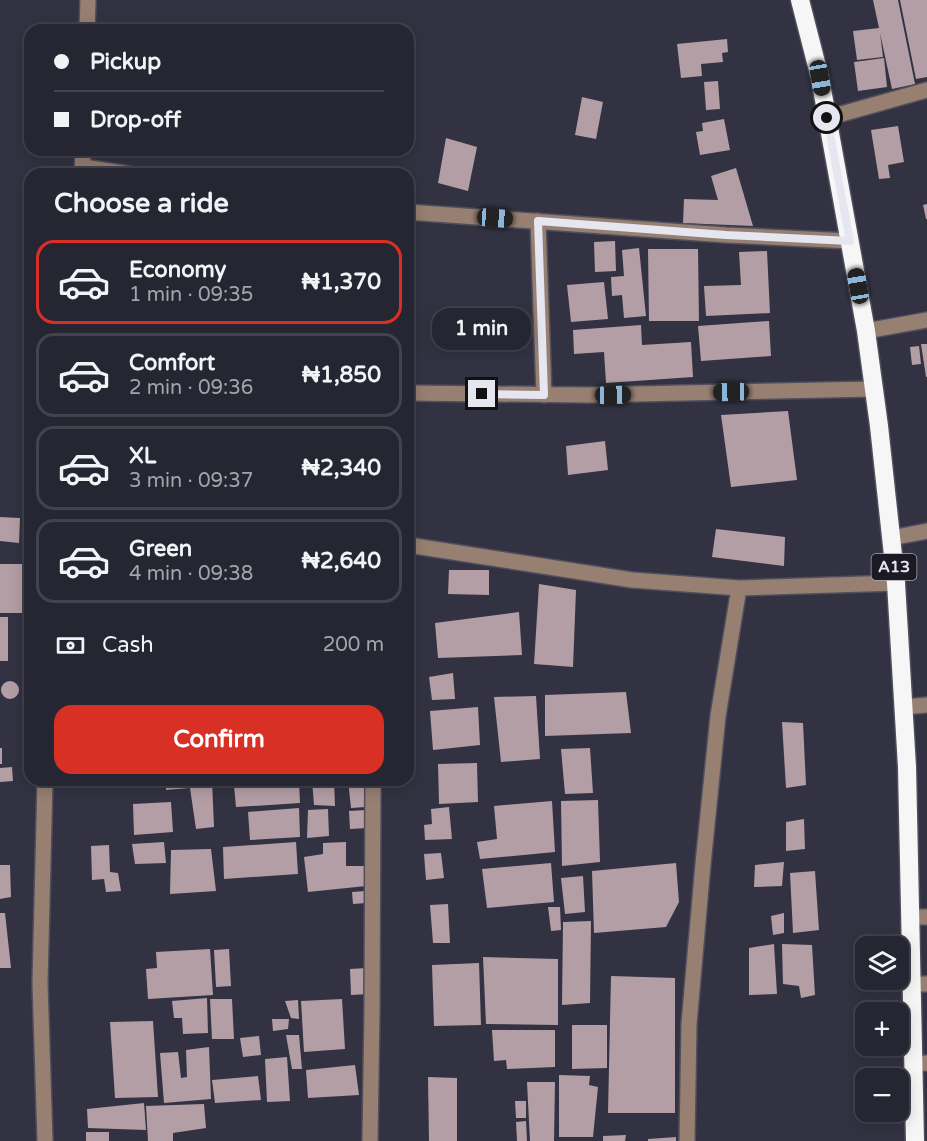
<!DOCTYPE html>
<html lang="en">
<head>
<meta charset="utf-8">
<style>
  :root { --surface:#262632; --page:#2e2e3a; --text:#f1f3f6; --muted:#a4a5ac; --line:#42434d; --accent:#d93025 }
  body { margin:0; font-family:"Varela Round",sans-serif; background:var(--page); color:var(--text); height:100vh; display:flex; flex-direction:column; font-size:22px; white-space:nowrap }
  * { box-sizing:border-box; margin:0 }
  p { font-size:20px; color:var(--muted) }
  .icon { flex:none; width:33px; height:33px; fill:none; stroke:currentColor; stroke-width:2; stroke-linecap:round; stroke-linejoin:round }
  .map { position:relative; flex:1; overflow:hidden }
  .details { position:absolute; left:24px; top:168px; width:390px; height:618px; display:flex; flex-direction:column; background:var(--surface); border-radius:18px; box-shadow:0 3px 15px #0003,0 0 0 2px var(--line) }
  .details>* { flex:none }
  .guide { position:absolute; left:24px; top:24px; width:390px; height:132px; border-radius:18px; box-shadow:0 3px 15px #0003,0 0 0 2px var(--line); display:grid; align-content:center; height:132px; padding:0 30px; background:var(--surface) }
  .fabs { position:absolute; left:855px; top:936px; display:grid; gap:12px }
  .fabs a { display:grid; place-items:center; width:54px; height:54px; border-radius:12px; background:var(--surface); box-shadow:0 3px 15px #0003,0 0 0 2px var(--line); font-size:30px }
  .end { position:absolute; width:27px; height:27px; margin:-14px; border:8px solid #e6e6f1; background:#111; box-shadow:0 0 0 3px #111 }
  .from { border-radius:50% }
  .bubble { position:absolute; height:42px; border-radius:18px; background:var(--surface); box-shadow:0 3px 15px #0003,0 0 0 2px var(--line); font-size:20px; font-weight:800; line-height:42px; text-align:center }
  .car { position:absolute; width:18px; height:36px; margin:-18px -9px; border-radius:8px; box-shadow:0 0 4px 2px #0007; background:linear-gradient(#222 24%,#8ab4d8 0 40%,#222 0 76%,#8ab4d8 0 86%,#222 0) }
  .guide b { display:flex; align-items:center; gap:21px; height:57px; font-size:22px }
  .guide b+b { border-top:2px solid var(--line) }
  .guide i { width:15px; height:15px; background:var(--text) }
  ul { padding:0; list-style:none }
  li { display:flex; align-items:center; gap:18px; height:84px; margin:0 12px 9px; padding:0 18px; border:3px solid var(--line); border-radius:18px }
  li div { flex:1 }
  li b { display:block; font-size:22px }
  li em { font-style:normal; font-weight:800 }
  li.on { border-color:var(--accent) }
  li>.icon { width:54px; height:54px; stroke-width:1.5 }
  h2 { padding:0 30px; font-size:27px; line-height:72px }
  .pay { display:flex; align-items:center; gap:15px; height:66px; padding:0 30px; font-size:22px }
  .pay p { margin-inline-start:auto }
  .cta { display:flex; gap:12px; margin-top:auto; padding:12px 30px }
  .cta a { flex:1; height:69px; border-radius:18px; background:var(--accent); color:#fff; font-size:24px; font-weight:800; line-height:69px; text-align:center }
  .map>svg:first-child { display:block }
</style>
</head>
<body>
<div class="map">
<svg width="927" height="1141" viewBox="0 0 927 1141">
  <rect width="100%" height="100%" fill="#323242"/>
  <path fill="#b49ea5" d="M873 0H898L915 84 892 89 880 33 883 57 857 60 853 31 879 28Z
    M900 0H927V77L916 79Z
    M727 39 728 52 722 53 723 62 701 64 702 76 681 78 677 44Z
    M884 58 887 87 858 91 854 62Z
    M718 81 720 109 706 110 704 82Z
    M582 97 603 102 596 139 575 135Z
    M724 119 730 150 700 155 696 132 703 131 702 123Z
    M898 126 904 162 888 165 890 178 879 179 871 130Z
    M446 138 477 147 468 191 438 183Z
    M736 168 753 226 683 223 684 199 718 200 711 176Z
    M927 204V219H926L923 205Z
    M615 241 616 271 595 272 594 242Z
    M639 248 646 316 624 318 622 295 612 296 611 277 624 276 622 250Z
    M648 249H698L699 321H649Z
    M767 251 770 313 706 316 704 286 741 285 739 252Z
    M604 282 608 319 571 322 567 285Z
    M769 321 771 356 701 361 698 326Z
    M641 325 642 345 691 342 693 377 606 383 604 352 574 354 573 330Z
    M921 344H927V377H926Z
    M919 346 921 364 912 365 910 347Z
    M788 411 797 480 731 487 721 415Z
    M605 441 608 470 568 475 566 446Z
    M0 517 20 518 19 543 0 541Z
    M716 529 785 537 784 566 712 557Z
    M0 564H30V613H0Z
    M449 570H489V595L448 594Z
    M539 584 576 590 573 667 534 664Z
    M519 612 522 655 438 658 435 623Z
    M0 617H8V661H0Z
    M453 673 455 699 432 700 429 677Z
    M1 690a9 9 0 1 1 18 0a9 9 0 1 1-18 0Z
    M626 692 631 733 545 736V695Z
    M536 696 540 759 501 762 494 697Z
    M478 707 480 745 433 750 430 711Z
    M782 722 803 723 806 785 786 788Z
    M0 748H2V764H0Z
    M590 748 593 793 565 794 561 749Z
    M477 763 478 802 439 804 438 764Z
    M12 767 13 781 0 782V768Z
    M166 780H212L214 827 196 829 190 788 166 790Z
    M312 780H334L335 806 314 805Z
    M348 780H364L366 807 351 808Z
    M299 781 300 803 236 807 234 786Z
    M598 800 600 862 562 866 561 801Z
    M552 801 555 852 480 859 477 842 497 839 494 806Z
    M171 802 173 832 134 835 133 804Z
    M449 807 452 839 425 840 424 825 432 824 431 809Z
    M299 808 300 837 250 840 248 812Z
    M328 809 329 836 307 838 308 810Z
    M367 810 368 828 350 829 349 811Z
    M804 819 805 849 786 851V822Z
    M164 842 166 863 135 864 132 844Z
    M296 842 298 874 224 879 223 847Z
    M346 842V866H364L366 886 308 892 304 857 323 854V843Z
    M109 845 110 872 118 873 121 891 106 892 104 879 92 880 91 846Z
    M211 849 216 891 170 894 171 850Z
    M441 853 444 878 426 880 424 854Z
    M784 862 782 886 754 887 755 865Z
    M551 863 554 902 487 908 482 869Z
    M676 863 679 902 666 927 594 933 592 871Z
    M0 865H10L11 897 0 899Z
    M815 871 819 930 793 933 790 873Z
    M583 876 585 912 565 914 561 878Z
    M365 891 366 903 353 904 352 892Z
    M448 904 450 943H433L430 905Z
    M548 907H560L561 930 551 931Z
    M0 913H5L11 968H0Z
    M784 913V933L773 935 771 916Z
    M591 921 590 1003 562 1005 563 922Z
    M774 944 777 994 749 995V948Z
    M782 944 812 945 815 995 801 998 799 986 783 984Z
    M210 949 213 995 148 999 146 969 157 968 156 952Z
    M229 949 231 986 216 987 214 950Z
    M483 957 558 959V1025L486 1024Z
    M479 963 481 1025 434 1026 432 965Z
    M367 968 368 994 351 995 350 969Z
    M611 976 675 978V1113H608Z
    M207 998 208 1033 183 1034 182 1018H174L172 1001Z
    M210 999H232L234 1039H212Z
    M342 999 345 1049 304 1052 301 1001Z
    M298 1000 299 1019 291 1018 285 1001Z
    M272 1019H289L288 1029 273 1031Z
    M153 1021 158 1097 115 1098 110 1022Z
    M572 1025H607V1068L572 1069Z
    M492 1030H555V1067L507 1069 506 1060 494 1061Z
    M286 1035H299L302 1069H292Z
    M259 1036 261 1055 243 1057 240 1038Z
    M209 1047 211 1099 164 1103 160 1053 178 1052 181 1078 187 1077 186 1050Z
    M287 1057 290 1101 267 1102 265 1059Z
    M355 1065 359 1095 308 1098 306 1070Z
    M559 1075 590 1076 589 1085 598 1087 593 1137H559Z
    M258 1076 261 1100 215 1103 212 1080Z
    M428 1077 457 1078V1141H429Z
    M527 1082H555L554 1141H530Z
    M515 1101H526V1118H516Z
    M144 1103 146 1130 88 1128 87 1109Z
    M204 1104 206 1128 173 1133V1141H148L146 1106Z
    M526 1121 527 1141H517L516 1122Z
    M86 1132H109V1141H86Z
    M626 1135 625 1141H603V1136Z
    M676 1137V1141H648V1139Z"/>
  <g fill="none" stroke-linecap="round" stroke-linejoin="round">
    <g stroke="#4f4f5e" stroke-width="18">
      <path id="minor" d="M87 30 88 0
        M827 118 927 90
        M83 167 129 174
        M82 174 83 150
        M408 212 726 235 850 241
        M538 221 544 395
        M866 331 927 320
        M408 393 589 395 874 389
        M891 538 927 531
        M408 545 632 580 739 588 896 583
        M904 707 927 705
        M45 780 40 983 45 1141
        M911 917H927
        M912 984H927
        M914 1064 927 1063
        M370 1141 372 1009 373 780
        M687 1141 689 1024 703 864 718 716 739 588"/>
    </g>
    <g stroke="#4f4f5e" stroke-width="21">
      <path id="highway" d="M800 0 820 78 866 331 879 426 896 583 907 767 915 1141"/>
    </g>
    <use href="#minor" stroke="#977f71" stroke-width="15"/>
    <use href="#highway" stroke="#f6f6f6" stroke-width="18"/>
  </g>
  <g fill="none" stroke-linecap="round" stroke-linejoin="round">
    <path stroke="#e6e6f1" stroke-width="8" d="M482 394 544 395 538 221 726 235 850 241 827 118"/>
  </g>
  <g text-anchor="middle" dominant-baseline="central" stroke-width="6" stroke-linejoin="round" paint-order="stroke">
    <rect fill="#1b1a22" stroke="#a9a9b3" stroke-width="1.5" x="871.5" y="554" width="45" height="26" rx="4.5"/>
    <g font-size="16" font-weight="bold" fill="#e6e6f1">
      <text x="894" y="567">A13</text>
    </g>
  </g>
</svg>
<div class="fabs">
<a><svg class="icon" aria-label="layers" viewBox="0 0 24 24"><path d="M12 4l9 5-9 5-9-5zM3 14l9 5 9-5"/></svg></a>
<a>+</a>
<a>−</a>
</div>
<i class="end from" style="left:827px;top:118px"></i>
<i class="end" style="left:482px;top:394px"></i>
<div class="bubble" style="left:432px;top:308px;width:99px">1 min</div>
<i class="car" style="left:820px;top:78px;rotate:170deg"></i>
<i class="car" style="left:495px;top:218px;rotate:94deg"></i>
<i class="car" style="left:858px;top:286px;rotate:350deg"></i>
<i class="car" style="left:731px;top:392px;rotate:269deg"></i>
<i class="car" style="left:613px;top:395px;rotate:89deg"></i>
<div class="guide">
<b><i class="from"></i>Pickup</b>
<b><i></i>Drop-off</b>
</div>
<section class="details">
<h2>Choose a ride</h2>
<ul>
<li class="on"><svg class="icon" aria-label="car" viewBox="0 0 24 24"><path d="M5 17H2v-5l4-1 3-4h7l3 4 3 1v5h-3M9 17h6M6 11h13"/><circle cx="7" cy="17" r="2"/><circle cx="17" cy="17" r="2"/></svg><div><b>Economy</b><p>1 min · 09:35</p></div><em>₦1,370</em></li>
<li><svg class="icon" aria-label="car" viewBox="0 0 24 24"><path d="M5 17H2v-5l4-1 3-4h7l3 4 3 1v5h-3M9 17h6M6 11h13"/><circle cx="7" cy="17" r="2"/><circle cx="17" cy="17" r="2"/></svg><div><b>Comfort</b><p>2 min · 09:36</p></div><em>₦1,850</em></li>
<li><svg class="icon" aria-label="car" viewBox="0 0 24 24"><path d="M5 17H2v-5l4-1 3-4h7l3 4 3 1v5h-3M9 17h6M6 11h13"/><circle cx="7" cy="17" r="2"/><circle cx="17" cy="17" r="2"/></svg><div><b>XL</b><p>3 min · 09:37</p></div><em>₦2,340</em></li>
<li><svg class="icon" aria-label="car" viewBox="0 0 24 24"><path d="M5 17H2v-5l4-1 3-4h7l3 4 3 1v5h-3M9 17h6M6 11h13"/><circle cx="7" cy="17" r="2"/><circle cx="17" cy="17" r="2"/></svg><div><b>Green</b><p>4 min · 09:38</p></div><em>₦2,640</em></li>
</ul>
<div class="pay"><svg class="icon" aria-label="cash" viewBox="0 0 24 24"><path d="M3 7h18v10H3z"/><circle cx="12" cy="12" r="2"/></svg>Cash<p>200 m</p></div>
<div class="cta"><a>Confirm</a></div>
</section>
</div>
</body>
</html>
